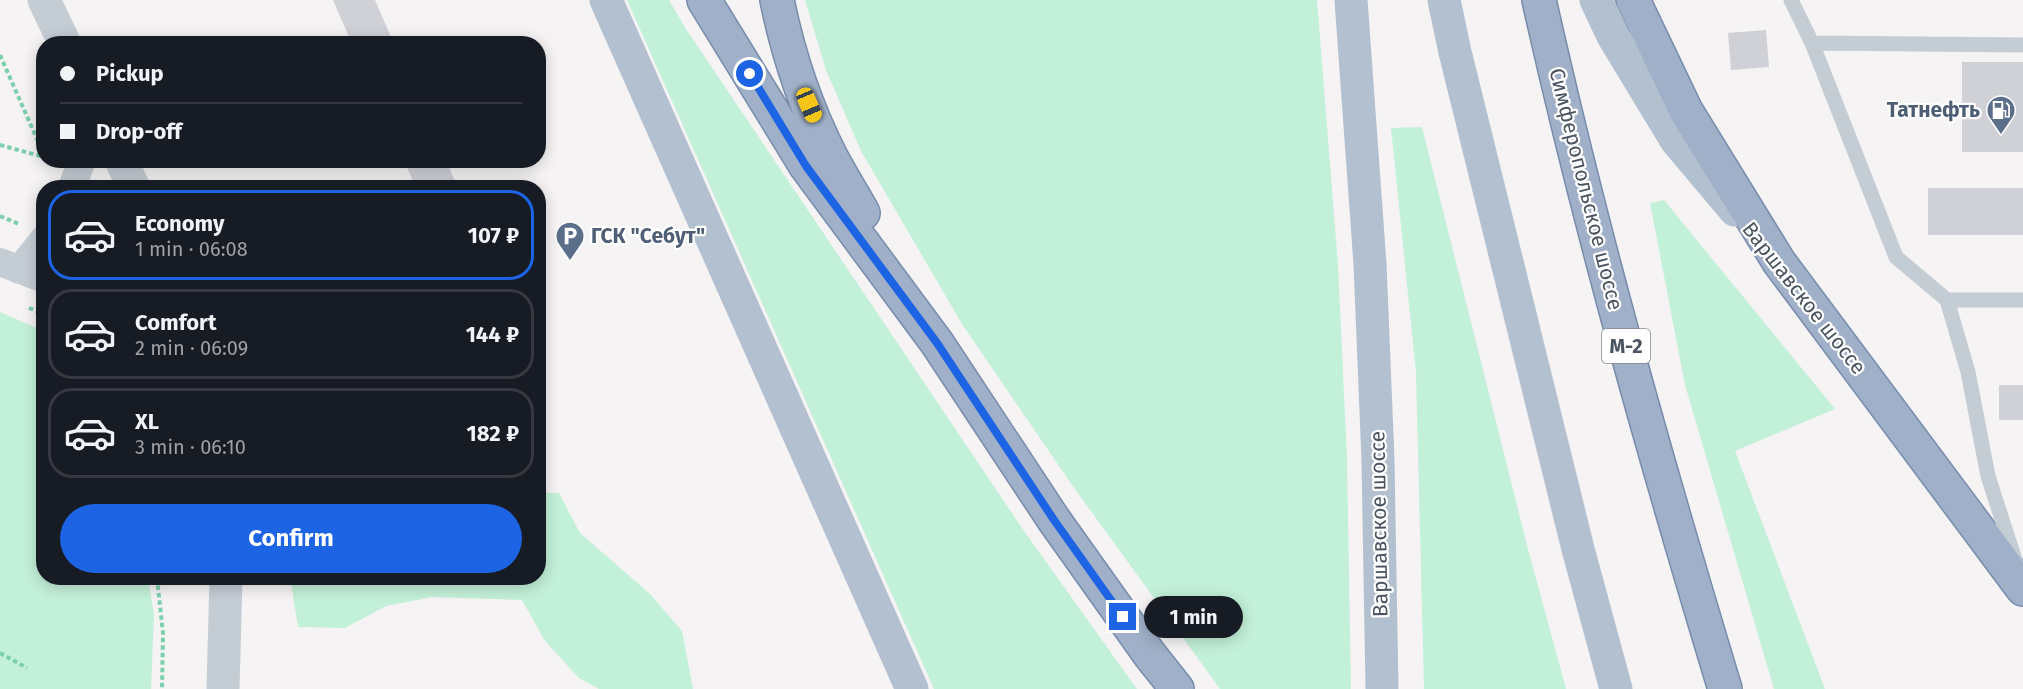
<!DOCTYPE html>
<html lang="en">
<head>
<meta charset="utf-8">
<style>
  :root { --surface:#171b24; --page:#242831; --text:#f1f3f6; --muted:#9ea1a6; --line:#363941; --accent:#1d64e5 }
  body { margin:0; font-family:"Fira Sans",sans-serif; background:var(--page); color:var(--text); height:100vh; display:flex; flex-direction:column; font-size:22px; white-space:nowrap }
  * { box-sizing:border-box; margin:0 }
  p { font-size:20px; color:var(--muted) }
  .icon { flex:none; width:33px; height:33px; fill:none; stroke:currentColor; stroke-width:2; stroke-linecap:round; stroke-linejoin:round }
  .map { position:relative; flex:1; overflow:hidden }
  .drawer { position:absolute; left:36px; top:180px; width:510px; height:405px; display:flex; flex-direction:column; background:var(--surface); border-radius:24px; box-shadow:0 3px 15px #0003 }
  .drawer>* { flex:none }
  .hud { position:absolute; left:36px; top:36px; width:510px; height:132px; border-radius:24px; box-shadow:0 3px 15px #0003; display:grid; align-content:center; height:132px; padding:0 24px; background:var(--surface) }
  .end { position:absolute; width:27px; height:27px; margin:-14px; border:8px solid #1d64e5; background:#fff; box-shadow:0 0 0 3px #fff }
  .from { border-radius:50% }
  .bubble { position:absolute; height:42px; border-radius:21px; background:var(--surface); box-shadow:0 3px 15px #0003; font-size:20px; font-weight:700; line-height:42px; text-align:center }
  .car { position:absolute; width:18px; height:36px; margin:-18px -9px; border-radius:8px; box-shadow:0 0 4px 2px #0007; background:linear-gradient(#f5c518 24%,#345 0 40%,#f5c518 0 76%,#345 0 86%,#f5c518 0) }
  .hud b { display:flex; align-items:center; gap:21px; height:57px; font-size:22px }
  .hud b+b { border-top:2px solid var(--line) }
  .hud i { width:15px; height:15px; background:var(--text) }
  ul { padding:10px 0 0; list-style:none }
  li { display:flex; align-items:center; gap:18px; height:90px; margin:0 12px 9px; padding:0 12px; border:3px solid var(--line); border-radius:24px }
  li div { flex:1 }
  li b { display:block; font-size:22px }
  li em { font-style:normal; font-weight:700 }
  li.on { border-color:var(--accent) }
  li>.icon { width:54px; height:54px; stroke-width:1.5 }
  .action { display:flex; gap:12px; margin-top:auto; padding:12px 24px }
  .action a { flex:1; height:69px; border-radius:36px; background:var(--accent); color:#fff; font-size:24px; font-weight:700; line-height:69px; text-align:center }
  .map>svg:first-child { display:block }
</style>
</head>
<body>
<div class="map">
<svg width="2023" height="689" viewBox="0 0 2023 689">
  <rect width="100%" height="100%" fill="#f5f3f3"/>
  <path fill="#c3f0d8" d="M627 0H669L686 29 1024 531 1137 689H934Z
    M805 0H1317L1338 265 1347 458 1351 689H1220L1072 485 962 324 861 151 826 70Z
    M1422 127 1528 549 1566 689H1424L1416 373 1391 128Z
    M1664 200 1835 409 1735 451 1825 689H1774L1685 385 1650 203Z
    M0 312 43 331 44 578H148L154 615 151 689H0Z
    M539 493H559L580 533 650 594 682 631 693 689H599L579 678 545 641 522 600 432 597 386 606 345 628 298 627 291 582 292 578H538Z"/>
  <path fill="#cfd1d7" d="M333 0H375L394 44H352Z
    M1766 30 1769 67 1731 70 1728 33Z
    M1962 62H2023V152H1962Z
    M404 160H446L458 188H416Z
    M1928 188H2023V235H1928Z
    M1999 385H2023V420H1999Z"/>
  <g fill="none" stroke-linecap="round" stroke-linejoin="round">
    <g stroke="#778cac" stroke-width="36">
      <path id="trunk" d="M704 0 806 166 937 343 1054 520 1150 655 1177 689
        M777 0C788 54 806 108 831 157 841 176 853 195 863 213
        M1539 0C1591 232 1656 461 1725 689
        M1633 0 1686 111 1779 262 2023 589"/>
    </g>
    <path stroke="#7bcfac" stroke-width="4" stroke-dasharray="4.5 3" stroke-linecap="butt" d="M0 55 44 155
      M0 145 44 157
      M0 216 19 224
      M29 308 44 314
      M157 578 163 633 162 689
      M0 653 27 668"/>
    <path stroke="#c4ccd4" stroke-width="15" d="M1791 0 1812 43 1896 257 1947 300 1968 372 1988 476 2016 563
      M1812 43 2023 45
      M1947 300H2023"/>
    <path stroke="#c4ccd4" stroke-width="28" d="M72 188 82 160
      M0 262 44 279
      M19 270 44 239"/>
    <path stroke="#c4ccd4" stroke-width="33" d="M44 0 65 44
      M121 160 134 188
      M223 689 226 578"/>
    <path stroke="#b3c0d0" stroke-width="33" d="M606 0 912 689
      M1351 0 1370 264 1378 460 1382 689
      M1444 0 1455 52 1578 549 1616 689
      M1596 0 1613 36 1676 140 1735 210"/>
    <use href="#trunk" stroke="#a0b0c8" stroke-width="33"/>
  </g>
  <g fill="none" stroke-linecap="round" stroke-linejoin="round">
    <path stroke="#1d64e5" stroke-width="8" d="M750 74 806 166 937 343 1054 520 1123 617"/>
  </g>
  <defs>
    <g id="fuel-pin" transform="scale(1.5)"><path d="M0 17L-7.5 6A9.5 9.5 0 1 1 7.5 6Z" fill="#5c6f8a" stroke="#fff"/><path d="M-5.5-6h7V0h2V4h1.3V-2.5L3-4.5l.8-.8L6-3V5H2.5V1h-1V6h-7ZM-4.2-4.7v3.2H.2V-4.7Z" fill="#fff"/></g>
    <g id="parking-pin" transform="scale(1.5)"><path d="M0 17L-7.5 6A9.5 9.5 0 1 1 7.5 6Z" fill="#5c6f8a" stroke="#fff"/><path d="M-3.5-5.5H1a3.5 3.5 0 0 1 0 7H-1V5.5H-3.5ZM-1-3.4V-.6H.8a1.4 1.4 0 0 0 0-2.8Z" fill="#fff"/></g>
  </defs>
  <g fill-rule="evenodd">
    <use href="#fuel-pin" x="2001" y="110"/>
    <use href="#parking-pin" x="570" y="236"/>
  </g>
  <g text-anchor="middle" dominant-baseline="central" stroke-width="4.5" stroke-linejoin="round" paint-order="stroke">
    <rect fill="#fff" stroke="#808790" stroke-width="1.5" x="1602" y="329" width="48" height="34" rx="4.5"/>
    <g font-size="20" font-weight="bold" fill="#4a5460">
      <text x="1626" y="346">М-2</text>
    </g>
    <g font-size="21" font-weight="bold" fill="#4e5e75" stroke="#fff" text-anchor="end">
      <text x="1980" y="110">Татнефть</text>
      <text x="591" y="236" text-anchor="start">ГСК "Себут"</text>
    </g>
    <g font-size="21" fill="#4a5460" stroke="#fff">
      <text transform="translate(1586 189) rotate(76)">Симферопольское шоссе</text>
      <text transform="translate(1804 298) rotate(52)">Варшавское шоссе</text>
      <text transform="translate(1379 524) rotate(-91)">Варшавское шоссе</text>
    </g>
  </g>
</svg>
<i class="end from" style="left:750px;top:74px"></i>
<i class="end" style="left:1123px;top:617px"></i>
<div class="bubble" style="left:1144px;top:596px;width:99px">1 min</div>
<i class="car" style="left:809px;top:105px;rotate:157deg"></i>
<div class="hud">
<b><i class="from"></i>Pickup</b>
<b><i></i>Drop-off</b>
</div>
<section class="drawer">
<ul>
<li class="on"><svg class="icon" aria-label="car" viewBox="0 0 24 24"><path d="M5 17H2v-5l4-1 3-4h7l3 4 3 1v5h-3M9 17h6M6 11h13"/><circle cx="7" cy="17" r="2"/><circle cx="17" cy="17" r="2"/></svg><div><b>Economy</b><p>1 min · 06:08</p></div><em>107 ₽</em></li>
<li><svg class="icon" aria-label="car" viewBox="0 0 24 24"><path d="M5 17H2v-5l4-1 3-4h7l3 4 3 1v5h-3M9 17h6M6 11h13"/><circle cx="7" cy="17" r="2"/><circle cx="17" cy="17" r="2"/></svg><div><b>Comfort</b><p>2 min · 06:09</p></div><em>144 ₽</em></li>
<li><svg class="icon" aria-label="car" viewBox="0 0 24 24"><path d="M5 17H2v-5l4-1 3-4h7l3 4 3 1v5h-3M9 17h6M6 11h13"/><circle cx="7" cy="17" r="2"/><circle cx="17" cy="17" r="2"/></svg><div><b>XL</b><p>3 min · 06:10</p></div><em>182 ₽</em></li>
</ul>
<div class="action"><a>Confirm</a></div>
</section>
</div>
</body>
</html>
